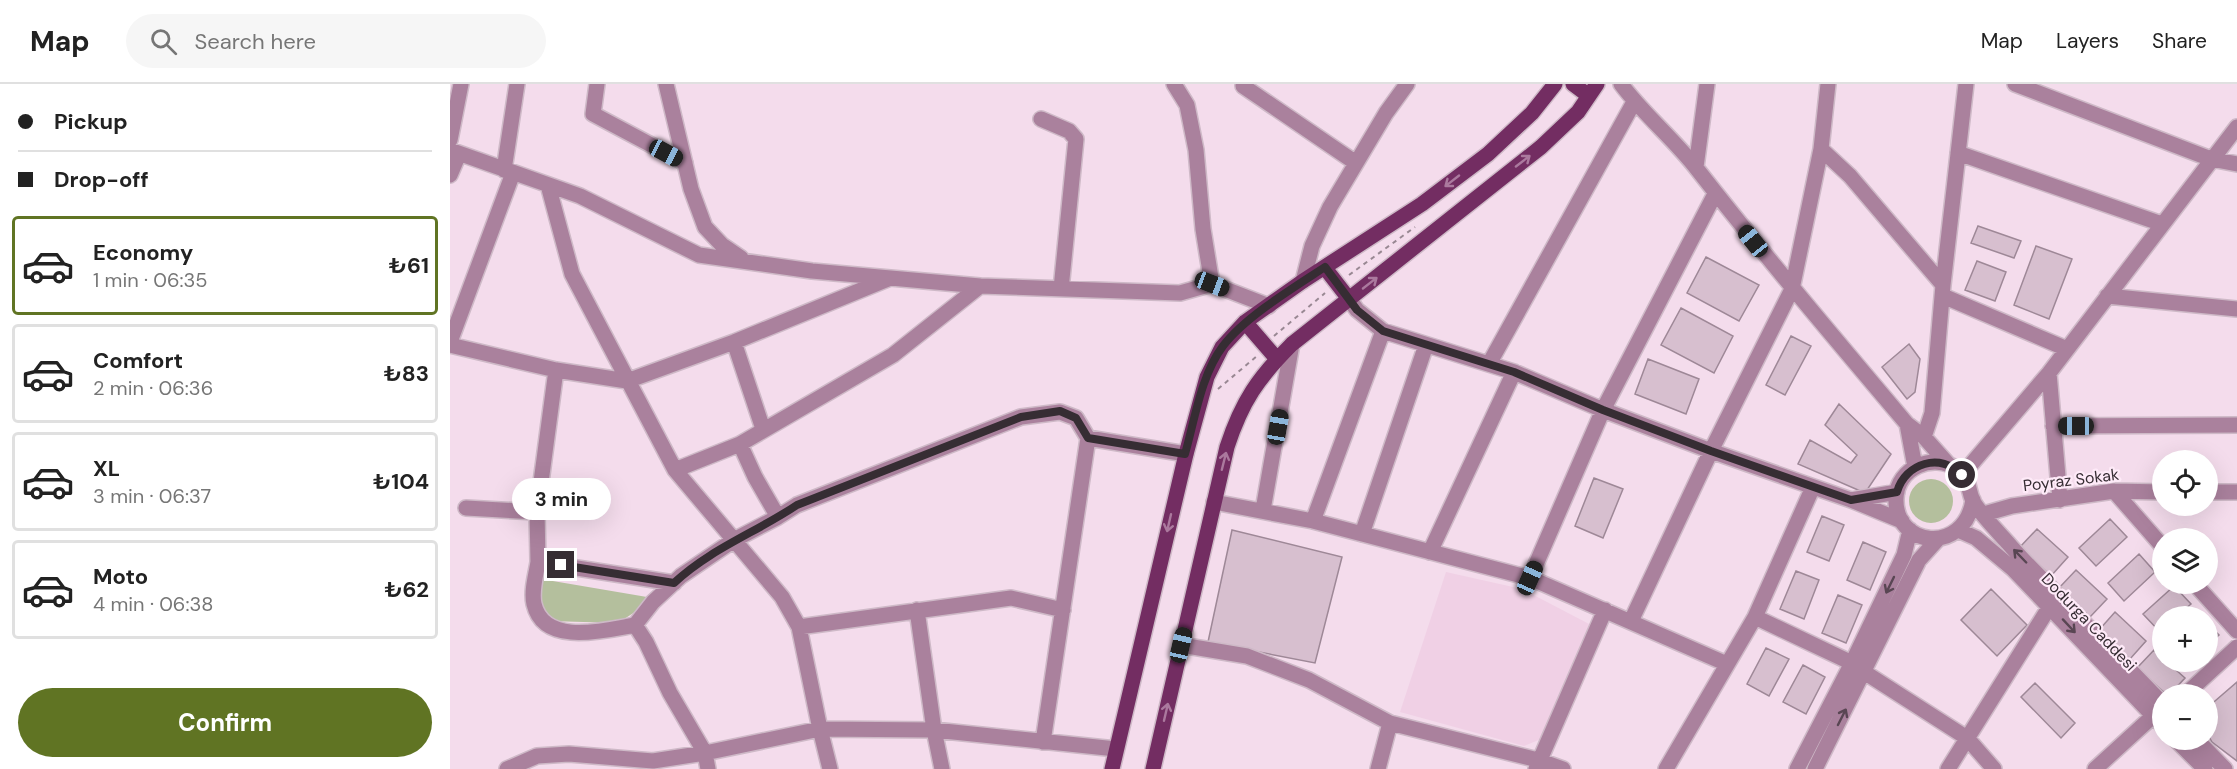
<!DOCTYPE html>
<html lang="en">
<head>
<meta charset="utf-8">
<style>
  :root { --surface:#fff; --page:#f6f6f6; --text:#222; --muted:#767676; --line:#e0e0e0; --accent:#607423 }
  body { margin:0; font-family:"DM Sans",sans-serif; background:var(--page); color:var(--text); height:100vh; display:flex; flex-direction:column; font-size:22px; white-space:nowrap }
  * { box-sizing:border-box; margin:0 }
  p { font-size:20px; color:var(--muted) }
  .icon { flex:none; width:33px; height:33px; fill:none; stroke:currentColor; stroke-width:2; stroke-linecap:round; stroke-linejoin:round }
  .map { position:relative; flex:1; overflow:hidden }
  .drawer { display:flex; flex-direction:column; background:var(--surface); width:450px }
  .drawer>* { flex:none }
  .guide { display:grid; align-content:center; height:132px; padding:0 18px; background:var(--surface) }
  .tools { position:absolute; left:1702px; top:366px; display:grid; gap:12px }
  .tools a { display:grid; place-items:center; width:66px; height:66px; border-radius:50%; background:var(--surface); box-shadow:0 6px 24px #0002; font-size:30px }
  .end { position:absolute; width:27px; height:27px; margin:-14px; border:8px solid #362d33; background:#fff; box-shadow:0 0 0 3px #fff }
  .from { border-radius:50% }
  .bubble { position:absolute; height:42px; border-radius:21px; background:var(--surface); box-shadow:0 6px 24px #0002; font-size:20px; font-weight:700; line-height:42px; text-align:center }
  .car { position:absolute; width:18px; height:36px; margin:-18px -9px; border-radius:8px; box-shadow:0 0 4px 2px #0007; background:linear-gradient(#222 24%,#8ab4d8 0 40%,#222 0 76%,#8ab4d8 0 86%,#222 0) }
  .guide b { display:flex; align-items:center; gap:21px; height:57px; font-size:22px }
  .guide b+b { border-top:2px solid var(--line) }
  .guide i { width:15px; height:15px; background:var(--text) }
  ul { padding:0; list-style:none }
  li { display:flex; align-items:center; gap:18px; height:99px; margin:0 12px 9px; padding:0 6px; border:3px solid var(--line); border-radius:6px }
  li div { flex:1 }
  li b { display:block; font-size:22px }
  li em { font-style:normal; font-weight:700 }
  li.current { border-color:var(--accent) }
  li>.icon { width:54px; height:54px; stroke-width:1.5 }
  .button { display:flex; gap:12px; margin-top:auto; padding:12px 18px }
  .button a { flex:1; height:69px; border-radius:36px; background:var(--accent); color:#fff; font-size:24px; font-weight:700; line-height:69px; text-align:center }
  header { display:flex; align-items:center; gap:36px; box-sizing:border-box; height:84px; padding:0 30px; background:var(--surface); border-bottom:2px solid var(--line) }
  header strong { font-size:28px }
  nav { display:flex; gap:33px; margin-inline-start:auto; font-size:21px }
  .search { width:420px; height:54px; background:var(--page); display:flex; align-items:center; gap:15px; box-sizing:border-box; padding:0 21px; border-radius:33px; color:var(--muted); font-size:22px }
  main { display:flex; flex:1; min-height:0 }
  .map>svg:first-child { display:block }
</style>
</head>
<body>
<header>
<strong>Map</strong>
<div class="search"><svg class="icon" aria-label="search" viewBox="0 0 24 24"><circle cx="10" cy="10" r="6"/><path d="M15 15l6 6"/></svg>Search here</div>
<nav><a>Map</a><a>Layers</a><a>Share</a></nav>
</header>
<main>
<section class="drawer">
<div class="guide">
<b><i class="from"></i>Pickup</b>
<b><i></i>Drop-off</b>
</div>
<ul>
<li class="current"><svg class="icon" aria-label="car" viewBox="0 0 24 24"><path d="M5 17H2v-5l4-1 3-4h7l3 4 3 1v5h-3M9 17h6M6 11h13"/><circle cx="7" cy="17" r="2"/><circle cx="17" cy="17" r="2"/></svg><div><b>Economy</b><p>1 min · 06:35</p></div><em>₺61</em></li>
<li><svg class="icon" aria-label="car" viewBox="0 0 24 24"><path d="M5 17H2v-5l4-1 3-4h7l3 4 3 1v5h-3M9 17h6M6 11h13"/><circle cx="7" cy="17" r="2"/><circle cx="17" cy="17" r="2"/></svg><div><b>Comfort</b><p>2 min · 06:36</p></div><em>₺83</em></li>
<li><svg class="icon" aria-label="car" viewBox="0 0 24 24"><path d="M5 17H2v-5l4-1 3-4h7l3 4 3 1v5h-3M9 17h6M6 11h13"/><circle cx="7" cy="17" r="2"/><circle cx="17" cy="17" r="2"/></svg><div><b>XL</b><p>3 min · 06:37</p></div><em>₺104</em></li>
<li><svg class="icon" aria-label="car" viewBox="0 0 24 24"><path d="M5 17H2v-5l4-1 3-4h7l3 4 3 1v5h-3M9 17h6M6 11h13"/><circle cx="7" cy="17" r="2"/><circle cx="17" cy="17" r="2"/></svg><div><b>Moto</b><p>4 min · 06:38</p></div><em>₺62</em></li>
</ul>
<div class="button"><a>Confirm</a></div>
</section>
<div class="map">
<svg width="1787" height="685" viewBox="0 0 1787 685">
  <rect width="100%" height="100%" fill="#f4dcec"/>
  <path fill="#f0d0e5" d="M996 488 1072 505 1141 541 1091 655 1074 662 950 628Z"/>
  <path fill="#b4bf9d" d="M1459 417a22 22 0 1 1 44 0a22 22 0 1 1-44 0Z
    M91 495 197 513 191 524 168 539 99 537 89 529Z"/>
  <path fill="#d7bfcf" stroke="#9e8897" stroke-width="1.5" d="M1528 142 1571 157 1564 174 1521 159Z
    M1586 162 1622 175 1599 235 1564 221Z
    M1256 173 1309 201 1289 237 1237 209Z
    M1527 177 1556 188 1545 217 1515 206Z
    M1231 224 1283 252 1264 289 1211 261Z
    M1341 252 1361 262 1335 311 1316 301Z
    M1459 260 1470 275 1465 308 1457 315 1432 283Z
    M1198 275 1249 295 1236 330 1185 310Z
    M1389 320 1441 370 1415 409 1348 380 1360 356 1401 379 1407 371 1375 341Z
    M1144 394 1173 405 1153 454 1125 442Z
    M1372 432 1394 441 1379 477 1357 468Z
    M1660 435 1677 453 1646 482 1629 464Z
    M1587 445 1618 473 1601 492 1570 463Z
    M782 446 892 473 865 579 758 558Z
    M1413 458 1436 468 1420 506 1397 496Z
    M1689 470 1705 488 1674 517 1658 499Z
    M1626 486 1657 515 1640 533 1609 504Z
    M1346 487 1369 496 1354 535 1330 525Z
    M1724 502 1741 520 1727 532H1713V545L1710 548 1693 530Z
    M1541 505 1577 541 1547 572 1511 536Z
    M1388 511 1412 521 1396 559 1372 549Z
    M1665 528 1696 557 1680 575 1649 546Z
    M1758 540 1769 551 1758 561Z
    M1316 564 1339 575 1319 612 1297 600Z
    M1704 566 1713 574V578H1717L1735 594 1720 610H1716L1687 584Z
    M1353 581 1375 593 1356 630 1333 618Z
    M1787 598V677L1762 658 1758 651V623Z
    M1585 599 1625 639 1611 654 1571 613Z"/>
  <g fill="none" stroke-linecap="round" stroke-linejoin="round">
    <g stroke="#ceb9c7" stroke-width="18">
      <path id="minor" d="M147 0 143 30 235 79
        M216 0 241 105 255 143 272 161 291 174
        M724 0 737 21 746 66 753 145 762 200
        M795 0 793 2 906 79
        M1171 0C1194 31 1224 55 1247 85 1315 172 1386 256 1457 340L1474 353 1498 380
        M1565 0 1761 75 1787 80
        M591 35 619 47 626 55 611 205
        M0 56 11 0
        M1371 65 1400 92 1493 201
        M0 66 130 112 249 171 362 187 530 202 730 209 762 200 819 222
        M1508 69 1712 140
        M1246 83 1257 0
        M54 86 67 0
        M0 91 9 70
        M98 101 122 190 225 386 332 513 349 543 370 645 380 685
        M853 197 862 162 880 123 936 29 957 0
        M1493 212 1617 265
        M1657 212 1787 225
        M899 215 907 226 933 247 1064 288 1153 326 1261 367 1401 416 1452 437
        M0 258 63 89
        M284 258 313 345
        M0 261 106 286 177 297 284 258 438 195
        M1039 280 1184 18
        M1599 289 1610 416
        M1457 340 1465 383
        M1603 342 1787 341
        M1474 353 1482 329 1493 201 1516 0
        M638 354 736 370
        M290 360 305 393 328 433
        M225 386 290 360 443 271 530 202
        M1512 391 1599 289 1787 43
        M1664 407 1713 463
        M1758 408H1787
        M1401 416 1447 408
        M1523 416C1514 472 1444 463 1446 414 1447 384 1483 368 1507 385 1521 396 1517 404 1523 417 1527 426 1550 450 1558 459 1574 478 1594 496 1611 515 1645 550 1679 585 1713 620
        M764 418 863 437 1080 494 1277 580
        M16 424 87 428 106 286
        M813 426 842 260
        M87 428 88 478 224 499
        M1534 430 1562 422 1664 407 1713 408
        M863 437 933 247
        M1508 446 1526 454 1563 485 1713 642
        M912 450 976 261
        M980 468 1064 288
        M88 478C86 491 81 507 84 520 94 563 156 546 185 541
        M1080 494 1153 326 1265 110
        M1745 500 1787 547
        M467 526 484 646 492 685
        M1305 533 1402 579
        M1181 537 1261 367 1342 205 1371 65 1378 0
        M349 543 561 514 613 526
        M731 561 797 572 859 596 940 639 1088 676 1113 685
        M1414 588 1517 654 1544 685
        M1736 610 1787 563
        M1726 656 1755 685
        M1747 656 1775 685
        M57 685 87 672 119 670 203 677 255 669 220 609 196 558 185 541 203 518 231 492 284 456 328 433 347 421 571 333 610 328 626 334 638 354 593 658
        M258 685 255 669 370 645 484 646 666 665
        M928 685 940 639
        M1086 685 1155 526
        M1216 685 1305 533 1363 403
        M1347 685 1402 579 1454 471 1460 446
        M1365 685 1469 476 1488 455
        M1498 685 1600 522
        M1645 685 1703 632"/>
    </g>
    <g stroke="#ceb9c7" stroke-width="18">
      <path id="major" d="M1123 0 1139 12
        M875 184 899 215
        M795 238 827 275
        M662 685 736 370 757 293 772 263 795 238 853 197 972 120 1038 70 1082 29 1105 0
        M703 685 777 363C792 317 808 294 842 260L1091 63 1128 28 1147 0"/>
    </g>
    <path stroke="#998893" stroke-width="2" stroke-dasharray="4.5 4.5" stroke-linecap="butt" d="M899 191 965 143
      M824 252 875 209
      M768 305 807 272"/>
    <use href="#minor" stroke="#aa819d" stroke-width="15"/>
    <use href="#major" stroke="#732d62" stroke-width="15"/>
  </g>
  <defs><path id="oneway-shaft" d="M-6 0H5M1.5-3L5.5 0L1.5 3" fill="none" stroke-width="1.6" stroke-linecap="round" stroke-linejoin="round" transform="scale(1.5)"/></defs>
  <g stroke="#ab799e">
    <use href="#oneway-shaft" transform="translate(1073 77) rotate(-38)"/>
    <use href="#oneway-shaft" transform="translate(1002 97) rotate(142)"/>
    <use href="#oneway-shaft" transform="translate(920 199) rotate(-38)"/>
    <use href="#oneway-shaft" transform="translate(774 377) rotate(-76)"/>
    <use href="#oneway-shaft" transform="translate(719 439) rotate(103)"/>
    <use href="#oneway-shaft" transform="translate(716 628) rotate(-77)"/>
  </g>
  <g stroke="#594653">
    <use href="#oneway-shaft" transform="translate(1570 472) rotate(-134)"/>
    <use href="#oneway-shaft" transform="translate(1440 501) rotate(116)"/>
    <use href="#oneway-shaft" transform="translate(1619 542) rotate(47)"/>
    <use href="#oneway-shaft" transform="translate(1392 633) rotate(-63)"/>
  </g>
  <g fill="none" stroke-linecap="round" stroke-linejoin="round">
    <path stroke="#362d33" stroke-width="8" d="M111 481 224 499C260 465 307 448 347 421L571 333 610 327 626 334 638 354 735 370C745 335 751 291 773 262 795 233 843 204 875 183L907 226 933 247 1064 288 1153 326 1261 367 1401 416 1447 408C1455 379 1491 368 1512 391"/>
  </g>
  <g text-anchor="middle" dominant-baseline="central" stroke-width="4.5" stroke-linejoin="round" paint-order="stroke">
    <g font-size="16" fill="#362d33" stroke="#feeaf8">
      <text transform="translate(1621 396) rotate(-7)">Poyraz Sokak</text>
      <text transform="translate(1639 538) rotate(46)">Dodurga Caddesi</text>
    </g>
  </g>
</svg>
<div class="tools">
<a><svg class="icon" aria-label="locate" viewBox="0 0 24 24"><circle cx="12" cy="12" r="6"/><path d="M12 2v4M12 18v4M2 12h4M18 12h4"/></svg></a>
<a><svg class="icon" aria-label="layers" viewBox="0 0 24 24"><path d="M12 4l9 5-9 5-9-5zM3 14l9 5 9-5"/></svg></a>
<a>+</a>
<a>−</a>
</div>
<i class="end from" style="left:1512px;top:391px"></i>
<i class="end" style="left:111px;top:481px"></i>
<div class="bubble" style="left:62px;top:394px;width:99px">3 min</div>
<i class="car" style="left:216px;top:69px;rotate:118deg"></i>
<i class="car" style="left:1303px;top:157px;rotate:321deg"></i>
<i class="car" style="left:762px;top:200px;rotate:111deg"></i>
<i class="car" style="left:1626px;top:342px;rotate:270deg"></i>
<i class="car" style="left:828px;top:343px;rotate:10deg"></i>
<i class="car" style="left:1080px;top:494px;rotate:24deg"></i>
<i class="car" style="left:731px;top:561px;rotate:13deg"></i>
</div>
</main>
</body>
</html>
